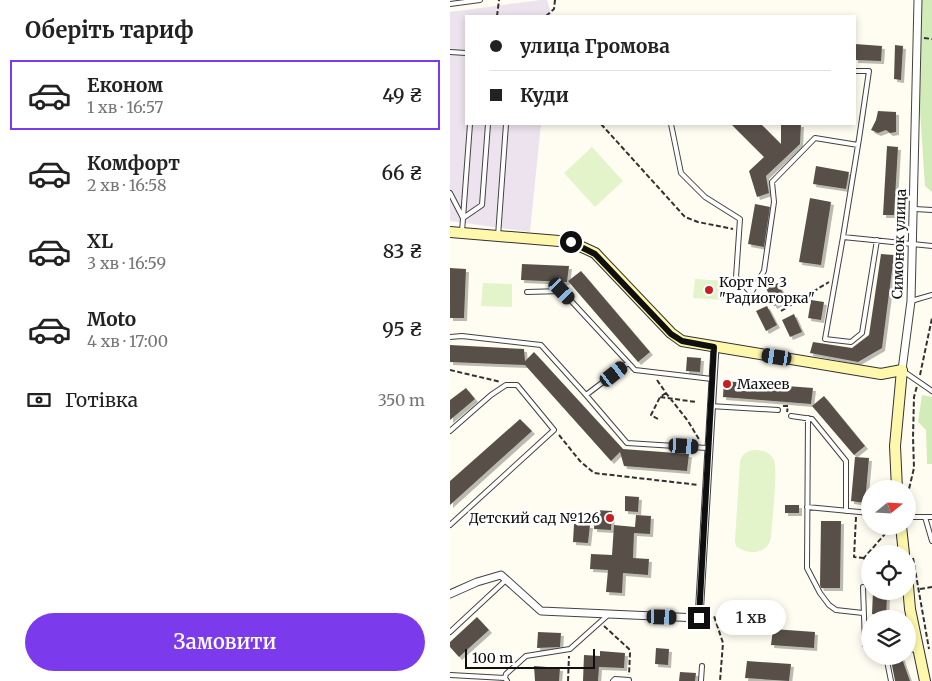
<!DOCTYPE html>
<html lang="uk">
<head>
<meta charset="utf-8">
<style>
  :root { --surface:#fff; --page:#f2f2f2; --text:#222; --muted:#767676; --line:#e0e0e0; --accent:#7c3aed }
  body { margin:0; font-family:Merriweather,serif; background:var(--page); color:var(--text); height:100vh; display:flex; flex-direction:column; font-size:19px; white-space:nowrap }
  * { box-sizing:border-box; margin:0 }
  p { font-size:16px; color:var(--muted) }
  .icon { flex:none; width:28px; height:28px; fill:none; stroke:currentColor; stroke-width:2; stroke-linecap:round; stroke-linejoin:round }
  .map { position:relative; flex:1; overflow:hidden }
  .side { display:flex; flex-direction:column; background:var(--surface); width:450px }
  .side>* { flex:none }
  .hud { position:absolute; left:15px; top:15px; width:391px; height:110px; border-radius:0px; box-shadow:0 2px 8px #0003; display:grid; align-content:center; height:110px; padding:0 25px; background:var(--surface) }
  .needle { width:32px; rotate:72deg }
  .fabs { position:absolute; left:411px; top:480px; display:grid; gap:10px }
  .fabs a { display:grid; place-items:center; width:55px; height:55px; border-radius:50%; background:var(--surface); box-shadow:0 2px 8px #0003; font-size:25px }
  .scale { position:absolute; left:15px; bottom:12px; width:130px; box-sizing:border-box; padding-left:5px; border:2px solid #0f0f0f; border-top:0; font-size:14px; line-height:18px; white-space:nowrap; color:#0f0f0f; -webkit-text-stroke:4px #fff; paint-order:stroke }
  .end { position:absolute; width:22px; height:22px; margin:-11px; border:6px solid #0f0f0f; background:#fff; box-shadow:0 0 0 2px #fff }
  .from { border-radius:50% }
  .bubble { position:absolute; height:35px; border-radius:18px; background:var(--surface); box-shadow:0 2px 8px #0003; font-size:16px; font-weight:600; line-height:35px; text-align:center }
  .car { position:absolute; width:15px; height:30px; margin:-15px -8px; border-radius:6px; box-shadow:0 0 4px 1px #0007; background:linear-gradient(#222 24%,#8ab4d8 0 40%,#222 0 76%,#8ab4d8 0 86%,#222 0) }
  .hud b { display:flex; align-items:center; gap:18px; height:48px; font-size:19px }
  .hud b+b { border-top:1px solid var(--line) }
  .hud i { width:12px; height:12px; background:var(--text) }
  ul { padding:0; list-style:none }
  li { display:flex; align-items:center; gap:15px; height:70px; margin:0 10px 8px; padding:0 15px; border:2px solid transparent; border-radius:0px }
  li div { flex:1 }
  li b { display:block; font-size:19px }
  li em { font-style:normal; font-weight:600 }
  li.selected { border-color:var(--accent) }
  li>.icon { width:45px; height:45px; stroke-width:1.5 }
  h2 { padding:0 25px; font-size:22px; line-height:60px }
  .pay { display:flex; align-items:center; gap:12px; height:55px; padding:0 25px; font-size:19px }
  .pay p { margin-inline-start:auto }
  .action { display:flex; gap:10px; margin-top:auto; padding:10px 25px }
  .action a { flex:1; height:58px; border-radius:30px; background:var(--accent); color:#fff; font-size:20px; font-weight:600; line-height:58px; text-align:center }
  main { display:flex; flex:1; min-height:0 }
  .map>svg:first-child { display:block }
</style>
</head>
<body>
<main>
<section class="side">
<h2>Оберіть тариф</h2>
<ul>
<li class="selected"><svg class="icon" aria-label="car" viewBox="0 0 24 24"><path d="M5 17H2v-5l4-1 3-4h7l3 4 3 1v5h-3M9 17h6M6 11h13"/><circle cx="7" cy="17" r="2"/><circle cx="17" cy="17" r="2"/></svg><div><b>Економ</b><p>1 хв · 16:57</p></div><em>49 ₴</em></li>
<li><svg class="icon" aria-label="car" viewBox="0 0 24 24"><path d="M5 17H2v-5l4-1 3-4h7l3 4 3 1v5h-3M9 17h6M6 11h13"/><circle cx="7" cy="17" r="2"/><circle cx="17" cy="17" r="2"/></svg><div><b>Комфорт</b><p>2 хв · 16:58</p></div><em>66 ₴</em></li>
<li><svg class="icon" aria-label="car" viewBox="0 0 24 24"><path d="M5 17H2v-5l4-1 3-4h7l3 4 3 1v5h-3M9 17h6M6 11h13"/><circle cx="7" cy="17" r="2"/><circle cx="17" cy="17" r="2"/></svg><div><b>XL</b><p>3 хв · 16:59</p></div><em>83 ₴</em></li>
<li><svg class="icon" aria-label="car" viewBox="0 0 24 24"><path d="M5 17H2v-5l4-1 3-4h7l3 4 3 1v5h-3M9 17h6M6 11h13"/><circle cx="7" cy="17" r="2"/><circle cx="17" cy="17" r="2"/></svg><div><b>Moto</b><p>4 хв · 17:00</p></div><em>95 ₴</em></li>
</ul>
<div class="pay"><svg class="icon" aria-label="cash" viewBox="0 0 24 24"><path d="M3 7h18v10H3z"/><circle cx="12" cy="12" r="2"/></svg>Готівка<p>350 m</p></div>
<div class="action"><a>Замовити</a></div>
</section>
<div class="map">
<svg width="482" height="681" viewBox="0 0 482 681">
  <defs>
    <filter id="shadow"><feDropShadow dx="3" dy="3" stdDeviation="0" flood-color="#0004"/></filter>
  </defs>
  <rect width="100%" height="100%" fill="#fffdf1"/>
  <path fill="#ede3ee" d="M91 0H97L102 16H16V124H91L80 232 0 221V12Z"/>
  <path fill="#d1ecb8" d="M472 0H482V192L475 186 467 66Z
    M472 395 482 397V464H477L476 430 468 422Z"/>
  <path fill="#e3f3ca" d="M142 147 173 181 145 207 114 173Z
    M245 279 275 281 274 300 243 298Z
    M33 283 62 284V307L31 306Z
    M304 450C313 450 320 452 324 460 328 471 322 522 321 537 319 554 298 556 286 546L285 541 290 462C292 454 296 451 304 450Z"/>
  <path fill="#58504a" filter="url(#shadow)" d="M405 44 432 46 431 61 405 60Z
    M445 45 453 46 451 80 444 79Z
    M428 111 446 112V132L440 133 436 130 428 133 421 130 426 120Z
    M281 124H311L331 144V124H351L350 144 316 176 319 193 307 197 299 171 314 157Z
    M437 146 448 147 444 215H433Z
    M366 166 399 172 396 189 363 184Z
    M360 198 381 202 371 265 349 262Z
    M305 204 320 207 314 247 298 244Z
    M431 254 444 255 432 348 408 362 360 353 363 342 402 348 419 335Z
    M72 264 119 266 117 282 71 280Z
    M0 268 16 269 14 318H0Z
    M131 271 200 352 188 362 118 281Z
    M328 283 336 300 324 306 316 288Z
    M361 300 374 302 371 320 358 318Z
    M317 306 327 325 316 331 306 311Z
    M344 314 352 332 340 337 332 320Z
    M0 345 74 349 75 361 84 352 173 449 239 454 237 471 174 466 170 452 161 461 75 365 0 362Z
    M237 357 251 358 250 372 236 371Z
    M274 381 363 388 361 404 273 397Z
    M16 388 25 399 0 420V400Z
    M374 396 415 446 404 455 362 406Z
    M70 419 82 431 0 505V481Z
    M405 457 419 458 415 503 401 501Z
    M175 496 189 497 188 512 175 511Z
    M335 505H349V513H335Z
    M145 510 162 511 161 530 144 529Z
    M186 515 201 516 200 534 184 533 183 558 199 559 198 575 173 573 172 593 156 592 158 570 140 569 141 554 162 555 164 525 185 527Z
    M371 521H391L390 588H371L370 585Z
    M124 524 140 525 138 543 123 542Z
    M423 591H432V594L437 595 436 619H427V615L422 614Z
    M27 617 39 630 9 657 0 647V642Z
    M323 629 365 632 364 648 321 645Z
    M88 632 111 633 110 647 87 648Z
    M206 648 219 649 218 665 205 664Z
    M150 651 175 653 174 668 149 667 148 681H133L134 655 150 656Z
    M451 656 460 681H445L441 660Z
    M297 661 341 664 339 681 295 678Z
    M84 666 110 668 109 681H85Z
    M230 672 246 673 245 681H229Z"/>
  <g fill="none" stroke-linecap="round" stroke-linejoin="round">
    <g stroke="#424242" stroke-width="6">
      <path id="lane" d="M0 4 30 0
        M0 52 16 53
        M405 71H419L409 139 393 237 482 246
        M20 124 13 218 32 205 38 124
        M221 124 231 173 255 197 290 219 286 277 301 293 314 271 324 202 322 182 365 138 408 145
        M0 193 13 218 12 232
        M465 209 482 210
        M48 236 56 124
        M393 237 375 339 401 342 412 333 427 240
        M77 292 112 291 185 370 262 379
        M461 301 482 295
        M0 337 12 336 91 345 136 395 178 363
        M453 371 482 391
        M136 395 177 443 257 448
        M260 406 328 410
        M341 416 362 419 396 461V511
        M358 418 357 568 370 593 379 605 386 610 413 613
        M0 431 41 395 56 385H67L104 430 0 525
        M357 507 420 513
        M458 517H482
        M475 517 482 541
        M413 587 415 645H420
        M0 632 56 580
        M458 649 467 650
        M436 656 441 681
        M0 675 55 678 57 681
        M55 678 56 674 76 656 120 649 158 615
        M163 681 165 679 179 680
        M251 681 252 666"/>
    </g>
    <g stroke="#424242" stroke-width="9">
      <path id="street" d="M452 370 461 301 468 0
        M0 594 27 582 51 575 91 611 249 618 265 347"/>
    </g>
    <g stroke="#313131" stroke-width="12">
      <path id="secondary" d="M0 232 121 242 145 253 221 333 232 341 431 374 452 370 445 446 447 489
        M451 526 454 554
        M458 586 460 609 475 681"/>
    </g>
    <path stroke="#313131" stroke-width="2" stroke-dasharray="5 2.5" stroke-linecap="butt" d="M47 16 49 0
      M96 16 104 9 105 0
      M474 38 482 39
      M151 124 235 217 248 222 283 229
      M331 311 379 282
      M0 370 51 382
      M470 375 482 318
      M207 380 216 393 238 421 250 441
      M216 393 210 397 246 402
      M333 406H338L337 412
      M208 419 201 415 210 397
      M109 435 130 461 144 473 249 485
      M460 511 459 489 464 468 463 437 464 397 467 386
      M406 517 404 557 414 558
      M463 558 479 649
      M414 582V558L441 527
      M470 589 482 587
      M257 617 264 616 273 643 270 681
      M154 626 179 649 180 653 179 675
      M118 681 119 656"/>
    <use href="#lane" stroke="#fff" stroke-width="4"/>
    <use href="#street" stroke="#fff" stroke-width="7"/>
    <use href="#secondary" stroke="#fff8ac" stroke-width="10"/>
  </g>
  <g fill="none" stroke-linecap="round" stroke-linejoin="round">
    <path stroke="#0f0f0f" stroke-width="6" d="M121 242 145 254 221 334 232 341 264 347 249 618"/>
  </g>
  <g fill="#c71e22" stroke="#fff" stroke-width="2">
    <circle cx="259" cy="290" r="5"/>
    <circle cx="277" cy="384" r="5"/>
    <circle cx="160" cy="518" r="5"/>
  </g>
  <g text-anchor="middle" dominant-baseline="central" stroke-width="5" stroke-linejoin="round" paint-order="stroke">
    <g font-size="14" fill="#0f0f0f" stroke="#fff">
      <text transform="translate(449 244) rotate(-88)">Симонок улица</text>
    </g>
    <g font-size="14" fill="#0f0f0f" stroke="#fff" text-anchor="start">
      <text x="269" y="282">Корт № 3<tspan x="269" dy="16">"Радиогорка"</tspan></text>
      <text x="287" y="384">Махеев</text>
      <text x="150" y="518" text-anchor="end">Детский сад №126</text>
    </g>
  </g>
</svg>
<div class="fabs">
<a><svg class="needle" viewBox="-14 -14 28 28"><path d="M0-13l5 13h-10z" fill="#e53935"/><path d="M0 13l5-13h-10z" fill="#767676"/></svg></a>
<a><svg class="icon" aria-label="locate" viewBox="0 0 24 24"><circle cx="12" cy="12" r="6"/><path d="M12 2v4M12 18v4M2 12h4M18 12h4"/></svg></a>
<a><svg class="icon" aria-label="layers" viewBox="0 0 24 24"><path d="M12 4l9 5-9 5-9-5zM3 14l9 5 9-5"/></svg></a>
</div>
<div class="scale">100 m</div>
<i class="end from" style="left:121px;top:242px"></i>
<i class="end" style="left:249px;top:618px"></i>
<div class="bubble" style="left:266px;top:600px;width:70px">1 хв</div>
<i class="car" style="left:112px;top:291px;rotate:137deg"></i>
<i class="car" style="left:327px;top:357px;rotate:279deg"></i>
<i class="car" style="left:164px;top:374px;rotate:52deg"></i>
<i class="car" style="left:234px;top:446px;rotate:93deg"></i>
<i class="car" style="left:212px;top:617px;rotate:92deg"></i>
<div class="hud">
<b><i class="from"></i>улица Громова</b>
<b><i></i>Куди</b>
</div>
</div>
</main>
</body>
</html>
